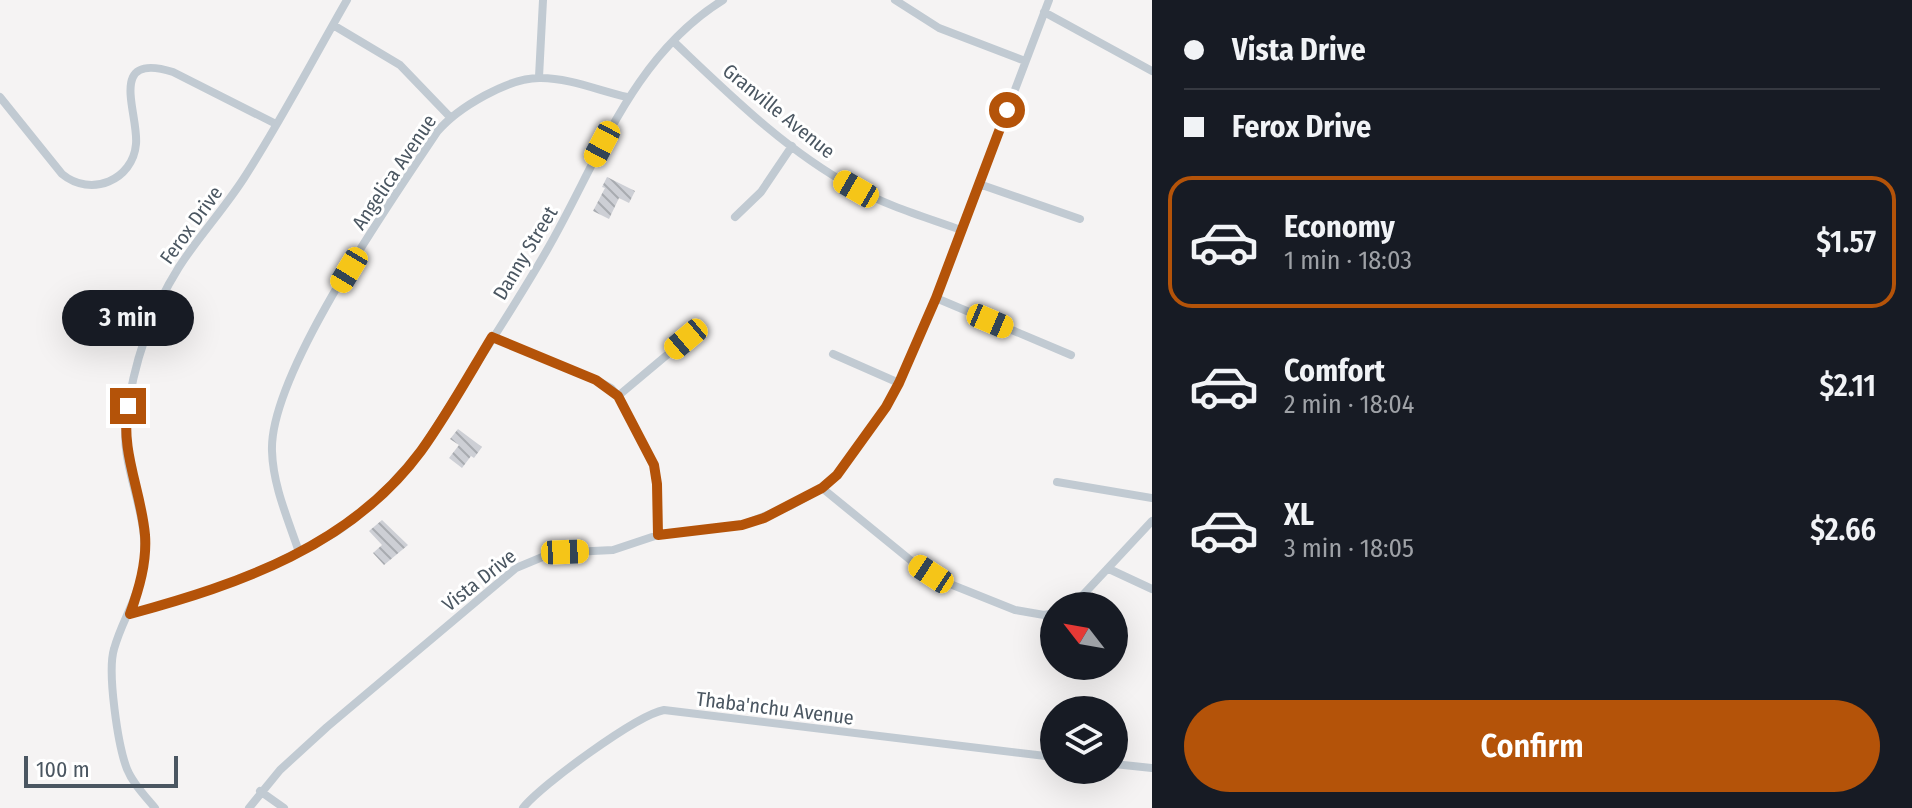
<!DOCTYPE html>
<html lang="en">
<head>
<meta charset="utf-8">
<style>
  :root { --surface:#171b24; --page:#242831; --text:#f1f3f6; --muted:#9ea1a6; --line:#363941; --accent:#b45309 }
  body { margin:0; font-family:"Fira Sans Condensed",sans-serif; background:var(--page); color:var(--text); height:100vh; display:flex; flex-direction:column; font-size:30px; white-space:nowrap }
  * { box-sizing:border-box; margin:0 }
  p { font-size:26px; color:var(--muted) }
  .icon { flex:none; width:44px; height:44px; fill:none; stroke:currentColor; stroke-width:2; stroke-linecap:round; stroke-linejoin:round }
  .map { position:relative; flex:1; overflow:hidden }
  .details { display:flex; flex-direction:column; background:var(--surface); width:760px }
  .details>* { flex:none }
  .hud { display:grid; align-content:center; height:176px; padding:0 32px; background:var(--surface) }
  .needle { width:52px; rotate:301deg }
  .buttons { position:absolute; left:1040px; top:592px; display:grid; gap:16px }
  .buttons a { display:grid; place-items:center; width:88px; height:88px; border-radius:50%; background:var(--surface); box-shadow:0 8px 32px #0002; font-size:40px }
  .scale { position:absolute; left:24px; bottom:20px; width:154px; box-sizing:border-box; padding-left:8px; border:4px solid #4a5661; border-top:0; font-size:22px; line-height:28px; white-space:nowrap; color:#4a5661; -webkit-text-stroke:6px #fff; paint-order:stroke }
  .end { position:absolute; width:36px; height:36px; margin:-18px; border:10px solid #b45309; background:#fff; box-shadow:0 0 0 4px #fff }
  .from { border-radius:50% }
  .bubble { position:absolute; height:56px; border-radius:28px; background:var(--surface); box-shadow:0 8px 32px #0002; font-size:26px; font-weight:600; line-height:56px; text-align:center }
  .car { position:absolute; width:24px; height:48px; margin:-24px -12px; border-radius:10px; box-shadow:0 0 6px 2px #0007; background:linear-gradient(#f5c518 24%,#345 0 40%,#f5c518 0 76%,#345 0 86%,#f5c518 0) }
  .hud b { display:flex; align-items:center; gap:28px; height:76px; font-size:30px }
  .hud b+b { border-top:2px solid var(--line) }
  .hud i { width:20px; height:20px; background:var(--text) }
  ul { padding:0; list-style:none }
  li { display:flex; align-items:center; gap:24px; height:132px; margin:0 16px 12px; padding:0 16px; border:4px solid transparent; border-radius:24px }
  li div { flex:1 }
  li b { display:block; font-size:30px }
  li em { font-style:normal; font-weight:600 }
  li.current { border-color:var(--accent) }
  li>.icon { width:72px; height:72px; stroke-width:1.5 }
  .action { display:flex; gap:16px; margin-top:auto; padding:16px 32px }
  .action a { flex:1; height:92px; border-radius:48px; background:var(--accent); color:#fff; font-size:32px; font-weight:600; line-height:92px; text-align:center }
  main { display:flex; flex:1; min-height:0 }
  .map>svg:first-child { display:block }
</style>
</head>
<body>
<main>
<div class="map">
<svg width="1152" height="808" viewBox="0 0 1152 808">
  <defs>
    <pattern id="building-back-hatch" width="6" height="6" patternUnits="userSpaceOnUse" patternTransform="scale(2)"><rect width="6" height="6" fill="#cdcfd5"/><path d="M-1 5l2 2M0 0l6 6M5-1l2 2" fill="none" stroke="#a8abb0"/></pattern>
  </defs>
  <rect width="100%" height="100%" fill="#f5f3f3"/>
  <path fill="url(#building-back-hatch)" d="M607 177 635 191 629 203 619 198 609 219 593 211 605 188 602 187Z
    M458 429 482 447 474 458 471 456 462 468 449 458 459 445 450 439Z
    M382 520 408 545 384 565 373 553 382 545 369 531Z"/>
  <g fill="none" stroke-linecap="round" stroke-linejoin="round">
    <path stroke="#c1cad2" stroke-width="8" d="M895 0 939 28 1025 61
      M1044 12 1152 71
      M333 25 400 65 450 117
      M673 41C729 94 785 150 853 187 887 206 925 217 961 230
      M539 77 543 0
      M0 97 62 174C91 198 133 180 136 144 139 114 106 51 173 72L276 124
      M979 184 1080 219
      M735 217 761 192 792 146
      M936 298 1071 355
      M492 337 596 380 611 388 618 396 654 465 657 484 658 535
      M833 354 899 383
      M618 396 686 339
      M1057 482 1152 498
      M822 488 914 563 950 584 1015 610 1044 615 1054 613
      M299 552C288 519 273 486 272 451 269 374 392 200 437 132 457 108 509 77 541 78 569 78 600 91 627 97
      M1109 569 1152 589
      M1068 606 1081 597 1152 521
      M130 614C189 598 244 581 298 552 315 544 332 536 346 525 375 504 398 477 421 451 463 384 508 318 547 250 598 162 631 57 723 0
      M1114 764 1152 768
      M260 791 284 808
      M155 808C145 796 133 784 127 769 118 746 107 672 114 649 122 620 137 601 143 569 152 515 119 469 126 420 133 366 150 313 179 267 199 236 224 209 244 178 281 121 313 59 347 0
      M249 808 280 770 327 727 516 568 552 553 613 550 658 535 742 525 790 506 822 488 837 475 886 407 899 383 936 298 1049 0
      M523 808C541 785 637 715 664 710L1054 757"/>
  </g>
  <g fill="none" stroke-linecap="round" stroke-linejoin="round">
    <path stroke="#b45309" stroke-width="10" d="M128 406C120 451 141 490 145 535 147 562 139 589 130 614 240 584 351 546 421 451 447 415 469 375 492 337L596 380 618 396 654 465 657 484 658 535 742 525 764 518 822 488 837 475 886 407 899 383 936 298 1007 110"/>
  </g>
  <g text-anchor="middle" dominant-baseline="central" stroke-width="6" stroke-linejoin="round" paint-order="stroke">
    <g font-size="20" fill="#4a5661" stroke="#fff">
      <text transform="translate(779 111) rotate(39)">Granville Avenue</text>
      <text transform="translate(394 172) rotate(-56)">Angelica Avenue</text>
      <text transform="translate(191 225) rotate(-54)">Ferox Drive</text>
      <text transform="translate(525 253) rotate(-59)">Danny Street</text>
      <text transform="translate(479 580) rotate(-38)">Vista Drive</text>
      <text transform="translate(775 708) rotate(7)">Thaba'nchu Avenue</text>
    </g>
  </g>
</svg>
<div class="buttons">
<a><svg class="needle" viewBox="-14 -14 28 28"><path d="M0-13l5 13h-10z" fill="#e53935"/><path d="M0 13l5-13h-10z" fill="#9ea1a6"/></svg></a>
<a><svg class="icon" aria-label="layers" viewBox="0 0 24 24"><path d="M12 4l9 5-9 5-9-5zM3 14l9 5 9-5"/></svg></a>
</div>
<div class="scale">100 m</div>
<i class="end from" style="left:1007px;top:110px"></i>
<i class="end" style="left:128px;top:406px"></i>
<div class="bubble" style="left:62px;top:290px;width:132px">3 min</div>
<i class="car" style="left:602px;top:144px;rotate:208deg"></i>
<i class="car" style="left:856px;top:189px;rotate:300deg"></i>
<i class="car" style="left:349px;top:270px;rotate:211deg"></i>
<i class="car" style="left:990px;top:321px;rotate:113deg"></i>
<i class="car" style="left:686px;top:339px;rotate:230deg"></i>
<i class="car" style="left:565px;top:552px;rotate:88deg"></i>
<i class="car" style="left:931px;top:574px;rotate:303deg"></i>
</div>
<section class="details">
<div class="hud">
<b><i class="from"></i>Vista Drive</b>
<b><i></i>Ferox Drive</b>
</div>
<ul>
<li class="current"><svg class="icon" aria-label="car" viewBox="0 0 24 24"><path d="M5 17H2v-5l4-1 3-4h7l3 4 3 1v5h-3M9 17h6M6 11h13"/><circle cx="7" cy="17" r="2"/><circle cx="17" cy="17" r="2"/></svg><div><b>Economy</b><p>1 min · 18:03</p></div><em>$1.57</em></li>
<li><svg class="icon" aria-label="car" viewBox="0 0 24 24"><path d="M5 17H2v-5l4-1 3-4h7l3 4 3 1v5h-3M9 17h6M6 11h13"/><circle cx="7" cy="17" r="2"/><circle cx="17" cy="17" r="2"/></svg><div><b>Comfort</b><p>2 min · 18:04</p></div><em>$2.11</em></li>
<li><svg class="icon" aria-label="car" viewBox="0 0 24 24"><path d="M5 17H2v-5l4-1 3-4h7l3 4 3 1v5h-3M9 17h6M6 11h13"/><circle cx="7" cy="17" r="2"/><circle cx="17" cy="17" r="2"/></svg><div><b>XL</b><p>3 min · 18:05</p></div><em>$2.66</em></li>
</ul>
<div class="action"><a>Confirm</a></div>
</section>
</main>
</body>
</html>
